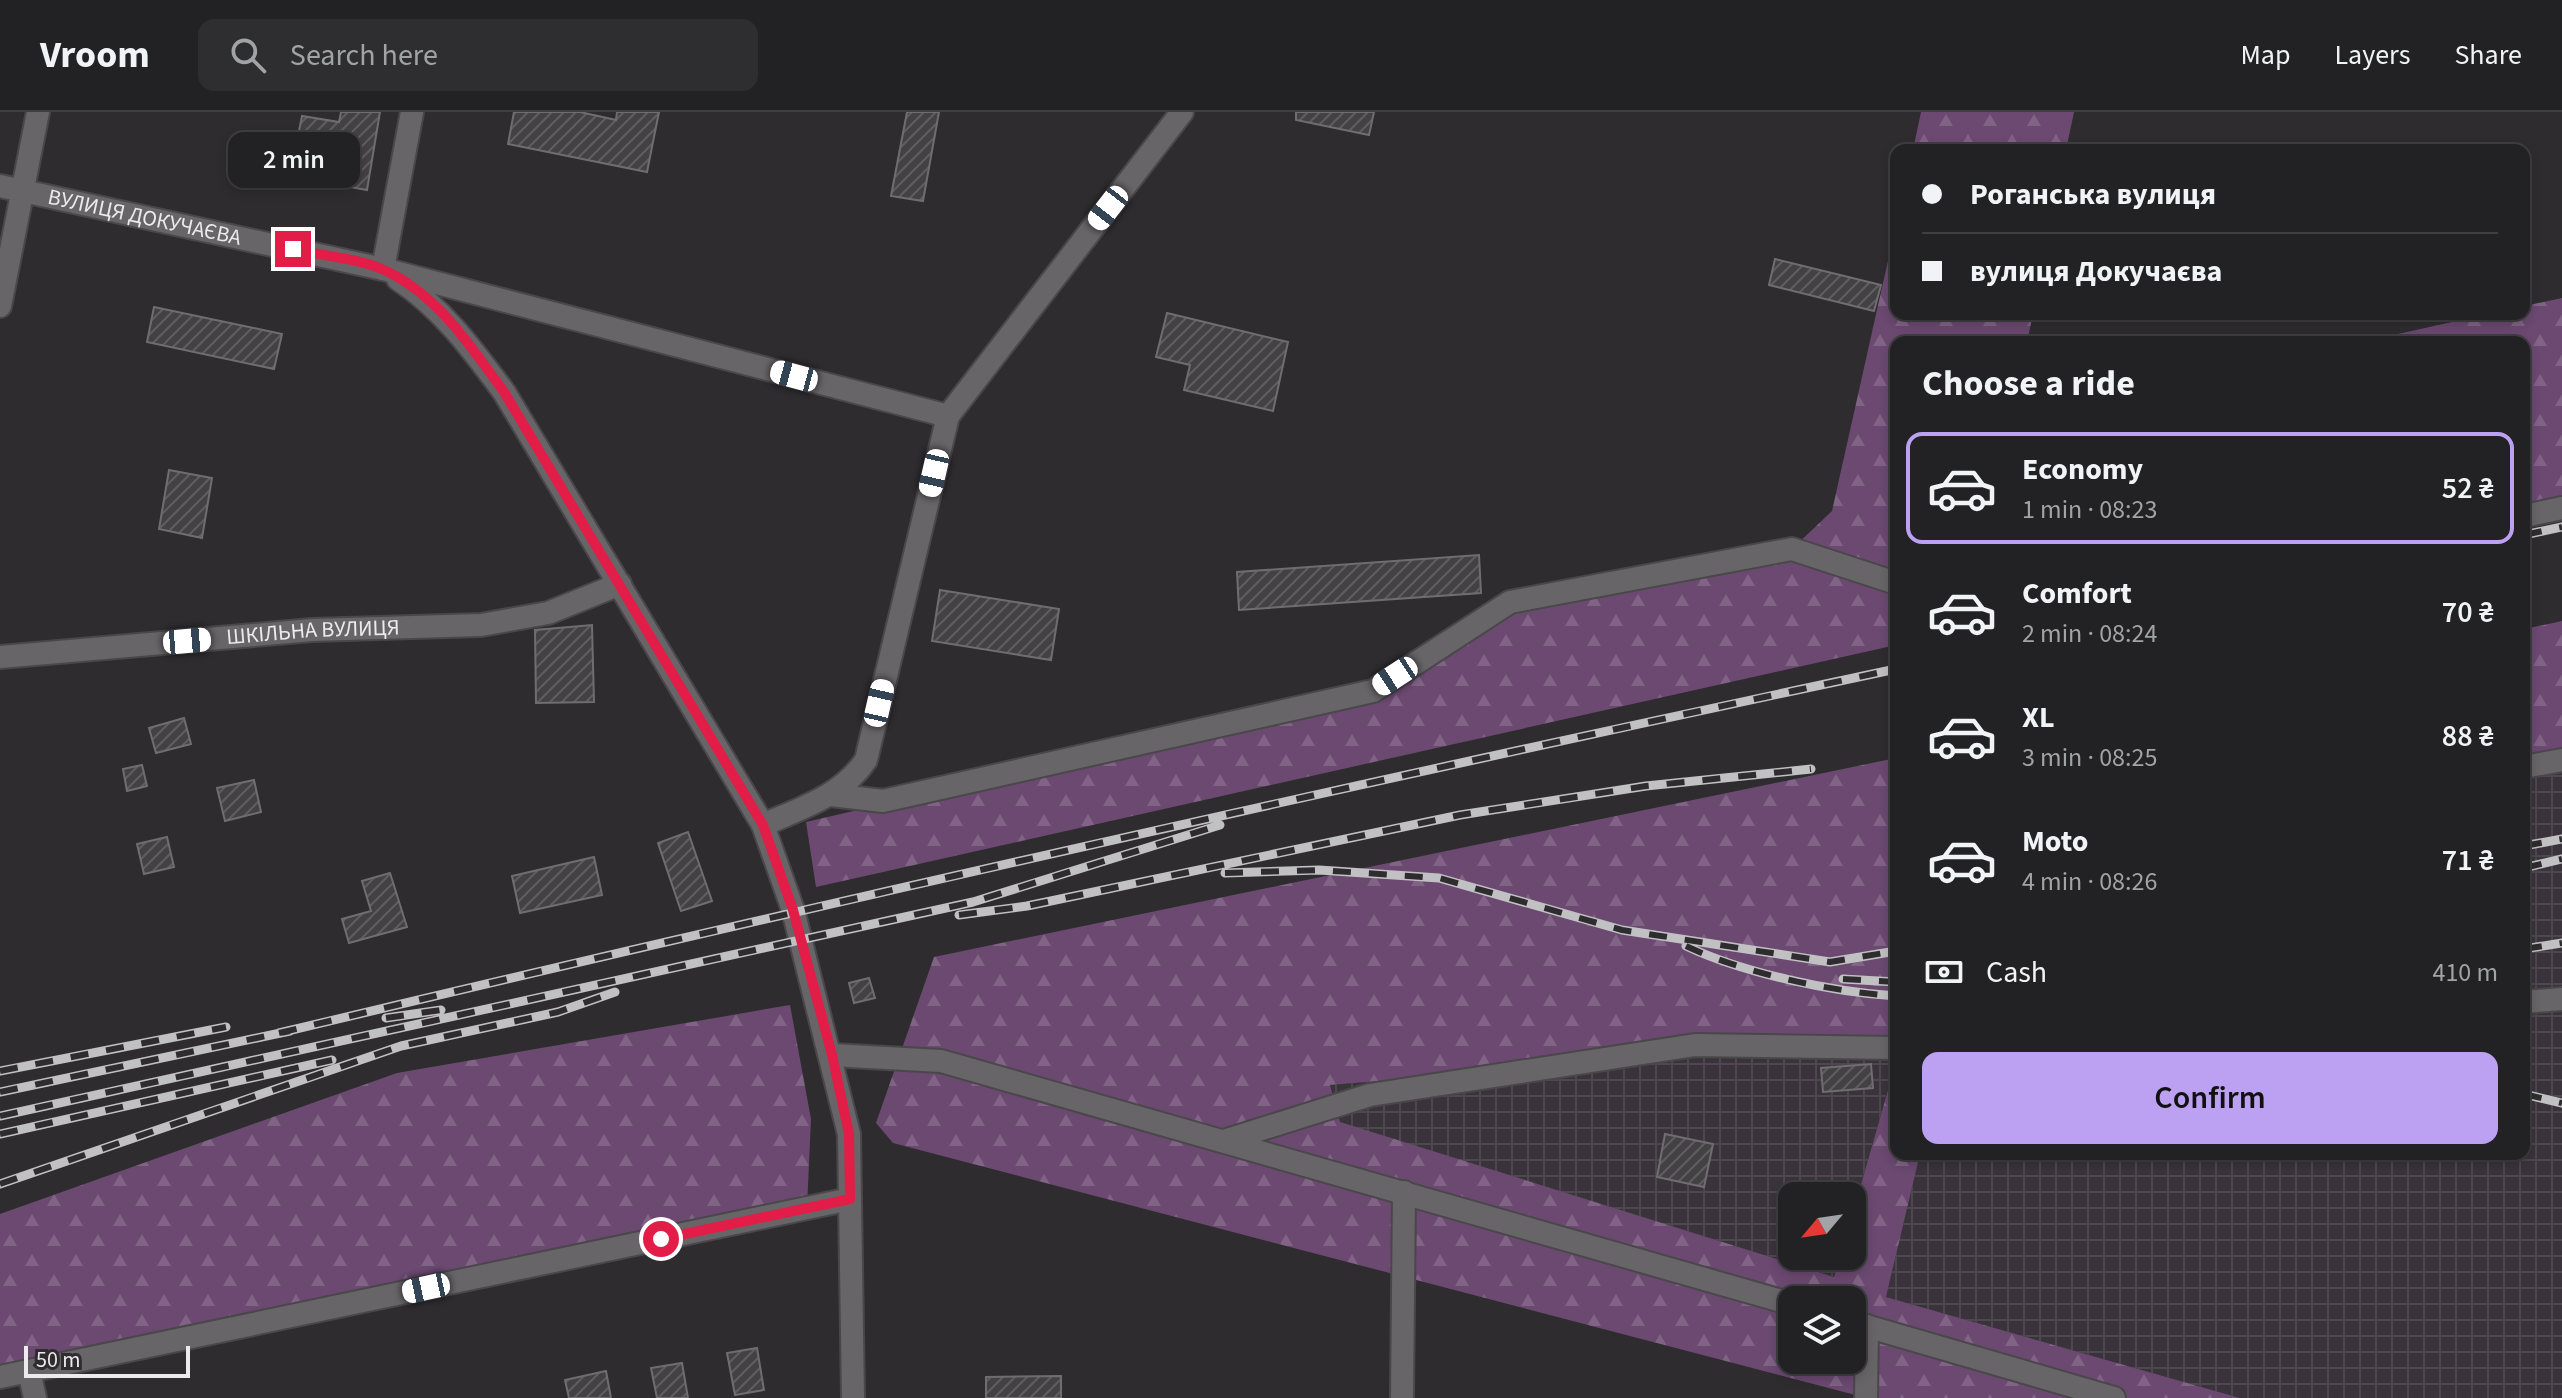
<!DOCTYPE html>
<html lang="en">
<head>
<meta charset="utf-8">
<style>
  :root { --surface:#222123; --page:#2e2e30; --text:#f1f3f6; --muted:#a2a3a6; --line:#3f3e41; --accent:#bca0f2 }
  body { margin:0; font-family:"Source Sans 3",sans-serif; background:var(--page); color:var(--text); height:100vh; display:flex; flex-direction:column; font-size:30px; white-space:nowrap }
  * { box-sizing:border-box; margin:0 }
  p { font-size:26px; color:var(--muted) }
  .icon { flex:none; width:44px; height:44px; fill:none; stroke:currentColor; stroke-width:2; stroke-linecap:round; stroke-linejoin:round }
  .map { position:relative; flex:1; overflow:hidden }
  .drawer { position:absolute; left:1890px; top:224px; width:640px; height:824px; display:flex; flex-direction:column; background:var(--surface); border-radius:16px; box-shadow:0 4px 12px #0003,0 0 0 2px var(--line) }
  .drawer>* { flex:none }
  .banner { position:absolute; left:1890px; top:32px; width:640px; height:176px; border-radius:16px; box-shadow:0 4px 12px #0003,0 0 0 2px var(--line); display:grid; align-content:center; height:176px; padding:0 32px; background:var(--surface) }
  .needle { width:52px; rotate:241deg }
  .tools { position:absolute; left:1778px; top:1070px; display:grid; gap:16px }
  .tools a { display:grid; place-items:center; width:88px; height:88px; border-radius:16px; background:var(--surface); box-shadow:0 4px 12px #0003,0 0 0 2px var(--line); font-size:40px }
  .scale { position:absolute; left:24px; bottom:20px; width:166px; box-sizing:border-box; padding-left:8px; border:4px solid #ebeaec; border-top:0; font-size:22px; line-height:28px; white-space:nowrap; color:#ebeaec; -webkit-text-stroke:6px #2e2c2f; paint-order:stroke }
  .end { position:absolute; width:36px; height:36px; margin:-18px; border:10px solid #e11d48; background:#fff; box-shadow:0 0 0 4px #fff }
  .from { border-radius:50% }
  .bubble { position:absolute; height:56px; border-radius:16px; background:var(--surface); box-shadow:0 4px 12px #0003,0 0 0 2px var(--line); font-size:26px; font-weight:600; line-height:56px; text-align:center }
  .car { position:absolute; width:24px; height:48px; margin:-24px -12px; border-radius:10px; box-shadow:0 0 6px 2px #0007; background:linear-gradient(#fff 24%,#345 0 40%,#fff 0 76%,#345 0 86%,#fff 0) }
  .banner b { display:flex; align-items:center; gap:28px; height:76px; font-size:30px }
  .banner b+b { border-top:2px solid var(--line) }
  .banner i { width:20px; height:20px; background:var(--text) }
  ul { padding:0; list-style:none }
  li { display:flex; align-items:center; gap:24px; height:112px; margin:0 16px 12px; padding:0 16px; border:4px solid transparent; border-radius:16px }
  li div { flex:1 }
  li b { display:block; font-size:30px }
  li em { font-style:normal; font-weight:600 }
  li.current { border-color:var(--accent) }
  li>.icon { width:72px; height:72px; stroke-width:1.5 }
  h2 { padding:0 32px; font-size:36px; line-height:96px }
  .pay { display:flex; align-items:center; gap:20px; height:88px; padding:0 32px; font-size:30px }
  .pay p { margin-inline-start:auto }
  .button { display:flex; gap:16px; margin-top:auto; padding:16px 32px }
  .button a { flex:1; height:92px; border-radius:16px; background:var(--accent); color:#111; font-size:32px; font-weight:600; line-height:92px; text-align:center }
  header { display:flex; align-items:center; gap:48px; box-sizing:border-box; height:112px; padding:0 40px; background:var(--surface); border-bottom:2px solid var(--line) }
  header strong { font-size:38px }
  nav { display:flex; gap:44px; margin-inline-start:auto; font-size:28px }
  .search { width:560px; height:72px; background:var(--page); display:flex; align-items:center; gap:20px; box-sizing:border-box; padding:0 28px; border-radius:16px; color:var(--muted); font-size:30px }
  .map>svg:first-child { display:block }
</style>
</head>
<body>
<header>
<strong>Vroom</strong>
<div class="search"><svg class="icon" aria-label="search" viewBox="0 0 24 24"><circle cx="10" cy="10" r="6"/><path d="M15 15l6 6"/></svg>Search here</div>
<nav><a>Map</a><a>Layers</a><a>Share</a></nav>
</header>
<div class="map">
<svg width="2562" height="1286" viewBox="0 0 2562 1286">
  <defs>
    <pattern id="industrial-grid" width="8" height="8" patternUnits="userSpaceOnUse" patternTransform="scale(2)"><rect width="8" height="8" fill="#3a333b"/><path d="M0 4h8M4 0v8" fill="none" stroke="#4d474e"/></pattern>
    <pattern id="forest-firs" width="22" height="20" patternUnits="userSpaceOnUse" patternTransform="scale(2)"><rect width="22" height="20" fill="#6b4971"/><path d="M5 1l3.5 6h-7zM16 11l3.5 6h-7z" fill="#806385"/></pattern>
    <pattern id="building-hatch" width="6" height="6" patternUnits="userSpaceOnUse" patternTransform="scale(2)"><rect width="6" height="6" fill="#444145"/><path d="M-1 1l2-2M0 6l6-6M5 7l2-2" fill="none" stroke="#5f5d60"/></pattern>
  </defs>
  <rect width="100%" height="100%" fill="#2e2c2f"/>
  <path fill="url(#industrial-grid)" d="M2562 638V1286H2240L1886 1185 1920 1042H2524V644Z
    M1696 943 1896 949 1852 1104V1084H1792V1144H1841L1835 1165 1340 1011 1330 973Z"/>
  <path fill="url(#forest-firs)" fill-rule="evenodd" d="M1921 0H2074L2066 38H1913Z
    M1896 113V202H2033L2027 230H1896V533L816 775 806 710 1372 579 1510 490 1792 437 1832 399Z
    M2562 186V394L2524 402V230H2362L2488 202H2524V194Z
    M2562 509V638L2524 644V517Z
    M1896 646V948L1696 943 1330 973 1340 1010 1834 1165 1841 1144H1852V1104L1896 950V1042H1920L1886 1185 2240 1286H1867L893 1031 876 1011 934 845ZM1792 1188H1852V1248H1792Z
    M790 893 811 1007 807 1096 0 1265V1102L397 961Z"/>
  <path fill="url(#building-hatch)" stroke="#706d71" stroke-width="2" d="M341 0H380L367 78 290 64 302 4 339 10Z
    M514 0H580L616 8 617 0H659L647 60 508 32Z
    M907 0H939L923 89 891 84Z
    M1296 0H1374L1369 23 1296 8Z
    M1775 147 1881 173 1874 199 1769 173Z
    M154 195 282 222 274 257 147 230Z
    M1167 201 1288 230 1273 299 1184 278 1190 253 1156 245Z
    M169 358 212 366 202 426 159 417Z
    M1479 443 1481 481 1239 498 1237 460Z
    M940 478 1059 497 1051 548 932 529Z
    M592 513 594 590 536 591 535 518Z
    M184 606 191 632 156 641 149 616Z
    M142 653 147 674 127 679 123 657Z
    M254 668 261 700 225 709 217 676Z
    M688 720 712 789 681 799 658 731Z
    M167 725 174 755 144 762 137 732Z
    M594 745 602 783 520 801 512 764Z
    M390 761 407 815 349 831 342 807 371 799 362 769Z
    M869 866 875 886 854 891 849 871Z
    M1871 952 1873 976 1823 980 1821 956Z
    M1665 1022 1713 1032 1704 1075 1657 1065Z
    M757 1236 764 1278 735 1283 727 1241Z
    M682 1251 688 1286H657L651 1256Z
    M606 1259 611 1286H569L565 1268Z
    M1061 1264V1286H986V1265Z"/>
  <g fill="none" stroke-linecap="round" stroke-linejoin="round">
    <g stroke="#4a474a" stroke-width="26">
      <g id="minor">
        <path id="s1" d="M0 74 383 157 948 304 1182 0"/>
        <path d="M383 157 412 0"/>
        <path d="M398 167C443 197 472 237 504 280L763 713 793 798 849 1022 853 1286"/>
        <path d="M0 194 38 0"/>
        <path d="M2524 404 2562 396"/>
        <path id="s2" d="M0 545 312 518 481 513 548 501 620 472"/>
        <path d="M2524 655 2562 648"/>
        <path d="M831 683 883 689 1373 579 1510 490 1792 437 1896 471"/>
        <path d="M763 713C801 696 842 684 866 648L948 304"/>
        <path d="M2524 890 2562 887"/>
        <path d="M832 943 941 949 1792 1192"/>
        <path d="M1227 1028 1370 983 1695 933 1896 936"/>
        <path d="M1852 1210 2114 1286"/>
        <path d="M29 1259 35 1286"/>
        <path d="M0 1265 850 1087"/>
        <path d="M1402 1286 1404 1080"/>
        <path d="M1866 1286 1867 1214"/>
      </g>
    </g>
    <use href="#minor" stroke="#686569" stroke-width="22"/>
    <g stroke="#c1c0c2" stroke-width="9">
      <path id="rail" d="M2524 423 2562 415
        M2524 734 2562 727
        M2524 756 2562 747
        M1225 761 1319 758 1439 766 1622 818 1830 850 1896 839
        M959 803 1027 794 1460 703 1646 674 1811 657
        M1686 834C1743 861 1832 880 1896 884
        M2524 837 2562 831
        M1843 867 1896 870
        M386 906 441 898
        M279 921C816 793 1355 672 1896 557
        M0 959 226 915
        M0 980 290 919
        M2524 982 2562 991
        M0 1004 973 790 1220 713
        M0 1022 332 948
        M0 1072 401 934 558 900 615 880"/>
    </g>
    <use href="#rail" stroke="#2e2c2f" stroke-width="6" stroke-dasharray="18" stroke-linecap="butt"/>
  </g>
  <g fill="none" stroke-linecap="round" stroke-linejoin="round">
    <path stroke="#e11d48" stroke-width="10" d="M293 137C322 144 358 146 384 158 437 182 471 235 504 280L763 713 793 798 832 943 849 1022 850 1087 661 1127"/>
  </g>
  <g text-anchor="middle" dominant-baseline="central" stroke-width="8" stroke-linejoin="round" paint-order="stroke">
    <g font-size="22" fill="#ebeaec" stroke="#2e2c2f">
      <text stroke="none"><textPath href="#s1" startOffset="148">ВУЛИЦЯ ДОКУЧАЄВА</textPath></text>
      <text stroke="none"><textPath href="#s2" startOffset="314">ШКІЛЬНА ВУЛИЦЯ</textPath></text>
    </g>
  </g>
</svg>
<div class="tools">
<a><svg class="needle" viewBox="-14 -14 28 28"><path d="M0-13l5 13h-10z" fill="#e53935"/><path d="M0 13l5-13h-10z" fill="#a2a3a6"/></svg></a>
<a><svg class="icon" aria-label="layers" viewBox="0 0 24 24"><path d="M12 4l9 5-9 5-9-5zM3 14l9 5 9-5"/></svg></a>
</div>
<div class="scale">50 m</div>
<i class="end from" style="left:661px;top:1127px"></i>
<i class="end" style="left:293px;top:137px"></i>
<div class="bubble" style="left:228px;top:20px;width:132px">2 min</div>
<i class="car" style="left:1108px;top:96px;rotate:218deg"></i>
<i class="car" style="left:794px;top:264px;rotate:285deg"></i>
<i class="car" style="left:934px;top:361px;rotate:193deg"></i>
<i class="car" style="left:187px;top:529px;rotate:85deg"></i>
<i class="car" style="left:1395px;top:564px;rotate:237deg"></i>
<i class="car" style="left:879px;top:591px;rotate:13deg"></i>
<i class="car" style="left:426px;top:1176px;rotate:258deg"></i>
<div class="banner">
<b><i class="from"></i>Роганська вулиця</b>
<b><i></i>вулиця Докучаєва</b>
</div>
<section class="drawer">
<h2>Choose a ride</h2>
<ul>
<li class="current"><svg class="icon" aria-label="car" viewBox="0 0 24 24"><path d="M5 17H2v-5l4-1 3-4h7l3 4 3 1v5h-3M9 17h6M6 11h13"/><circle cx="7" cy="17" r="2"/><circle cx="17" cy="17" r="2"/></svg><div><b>Economy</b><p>1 min · 08:23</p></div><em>52 ₴</em></li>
<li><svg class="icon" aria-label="car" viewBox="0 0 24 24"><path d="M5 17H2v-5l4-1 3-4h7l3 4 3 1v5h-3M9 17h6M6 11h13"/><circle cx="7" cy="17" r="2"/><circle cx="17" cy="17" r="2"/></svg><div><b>Comfort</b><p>2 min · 08:24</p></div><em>70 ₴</em></li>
<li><svg class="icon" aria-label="car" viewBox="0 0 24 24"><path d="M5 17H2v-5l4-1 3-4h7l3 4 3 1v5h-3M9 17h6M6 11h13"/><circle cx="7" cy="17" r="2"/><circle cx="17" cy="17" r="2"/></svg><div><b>XL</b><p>3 min · 08:25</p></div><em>88 ₴</em></li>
<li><svg class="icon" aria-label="car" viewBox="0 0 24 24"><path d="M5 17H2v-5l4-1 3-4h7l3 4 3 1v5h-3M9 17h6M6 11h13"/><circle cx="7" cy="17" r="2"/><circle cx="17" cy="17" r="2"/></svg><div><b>Moto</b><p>4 min · 08:26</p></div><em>71 ₴</em></li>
</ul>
<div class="pay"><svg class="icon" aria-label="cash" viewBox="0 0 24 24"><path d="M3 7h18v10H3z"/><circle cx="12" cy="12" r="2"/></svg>Cash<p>410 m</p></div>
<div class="button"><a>Confirm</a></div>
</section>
</div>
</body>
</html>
